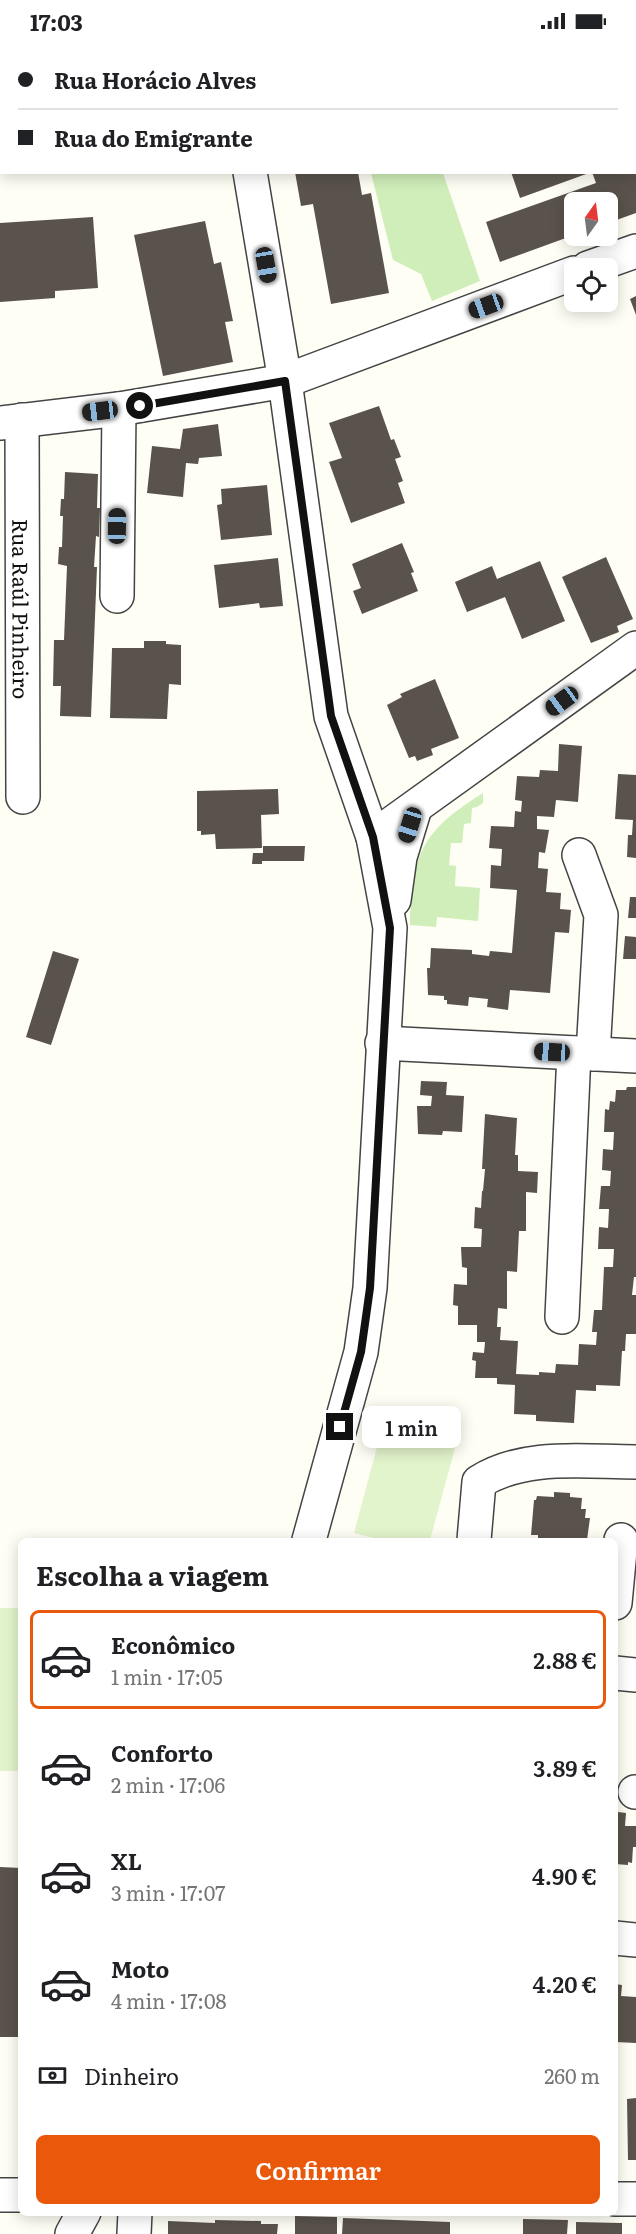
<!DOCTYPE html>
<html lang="pt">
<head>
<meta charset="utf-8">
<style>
  :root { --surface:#fff; --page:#f6f6f6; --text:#202124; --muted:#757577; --line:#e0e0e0; --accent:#ea580c }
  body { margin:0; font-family:Literata,serif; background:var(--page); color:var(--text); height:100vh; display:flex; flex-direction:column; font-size:22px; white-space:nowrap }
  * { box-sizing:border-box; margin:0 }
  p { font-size:20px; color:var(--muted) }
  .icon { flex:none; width:33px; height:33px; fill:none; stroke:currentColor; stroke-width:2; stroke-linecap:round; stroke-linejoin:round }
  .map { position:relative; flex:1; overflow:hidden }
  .details { position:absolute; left:18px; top:1496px; width:600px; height:678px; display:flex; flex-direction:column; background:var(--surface); border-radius:9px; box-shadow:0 3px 15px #0003 }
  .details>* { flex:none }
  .guide { position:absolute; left:0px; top:0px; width:636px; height:132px; box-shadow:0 3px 15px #0003; display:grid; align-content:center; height:132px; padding:0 18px; background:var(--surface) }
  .needle { width:39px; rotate:14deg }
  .fabs { position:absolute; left:564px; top:150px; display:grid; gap:12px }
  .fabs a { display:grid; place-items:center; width:54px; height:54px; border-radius:9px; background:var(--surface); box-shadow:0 3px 15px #0003; font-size:30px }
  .end { position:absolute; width:27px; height:27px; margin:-14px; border:8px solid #111; background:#fff; box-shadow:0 0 0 3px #fff }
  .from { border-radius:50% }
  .bubble { position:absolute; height:42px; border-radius:9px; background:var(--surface); box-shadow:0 3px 15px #0003; font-size:20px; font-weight:600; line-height:42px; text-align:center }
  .car { position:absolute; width:18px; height:36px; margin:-18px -9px; border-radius:8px; box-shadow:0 0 4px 2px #0007; background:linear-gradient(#222 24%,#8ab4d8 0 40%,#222 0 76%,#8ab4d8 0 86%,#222 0) }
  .guide b { display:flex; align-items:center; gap:21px; height:57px; font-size:22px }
  .guide b+b { border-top:2px solid var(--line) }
  .guide i { width:15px; height:15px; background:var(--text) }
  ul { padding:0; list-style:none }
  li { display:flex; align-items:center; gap:18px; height:99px; margin:0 12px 9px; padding:0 6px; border:3px solid transparent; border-radius:9px }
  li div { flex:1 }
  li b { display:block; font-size:22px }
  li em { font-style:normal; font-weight:600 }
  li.active { border-color:var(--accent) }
  li>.icon { width:54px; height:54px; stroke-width:1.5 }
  h2 { padding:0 18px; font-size:27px; line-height:72px }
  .pay { display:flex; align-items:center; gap:15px; height:66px; padding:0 18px; font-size:22px }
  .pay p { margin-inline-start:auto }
  .action { display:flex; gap:12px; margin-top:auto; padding:12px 18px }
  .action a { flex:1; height:69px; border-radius:9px; background:var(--accent); color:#fff; font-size:24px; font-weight:600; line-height:69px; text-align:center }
  .status { display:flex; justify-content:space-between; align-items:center; height:42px; padding:0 30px; background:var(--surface); direction:ltr }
  .status svg { height:16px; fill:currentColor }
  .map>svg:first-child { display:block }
</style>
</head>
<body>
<div class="status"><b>17:03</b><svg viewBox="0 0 49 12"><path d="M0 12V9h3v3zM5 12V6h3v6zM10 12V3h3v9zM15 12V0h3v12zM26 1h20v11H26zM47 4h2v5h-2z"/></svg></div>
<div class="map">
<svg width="636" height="2192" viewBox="0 0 636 2192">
  <rect width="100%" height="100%" fill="#fffef4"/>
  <path fill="#cfeeb9" d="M413 0H553L549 2Z
    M371 131H443L480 239 432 259 421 232 393 218Z
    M483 751V761L477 765 472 766 471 781 464 782 462 801H451L449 823 456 824 455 844 480 846 478 879 437 875 436 885 410 883C412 811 422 789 483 751Z"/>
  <path fill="#e2f4cc" d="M384 1379 457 1399 430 1498H381L354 1491Z
    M0 1566H21V1729H0Z"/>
  <path fill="#5a534c" d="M295 130H358L362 153 371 151 389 251 331 262 313 162 301 164Z
    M511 130H589V131L520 156Z
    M592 130H636V171L608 181V160H574V193L500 220 486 180 596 141Z
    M93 175 98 246 55 249V256L0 260V181Z
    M205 179 214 222 221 220 233 279 225 280 233 320 163 334 134 193Z
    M636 254V273L630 257Z
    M379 364 391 398 394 397 401 415 395 417 403 439 398 441 405 461 351 481 329 420 342 416 329 381Z
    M218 382 222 414 199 416 198 422 186 421 183 455 147 451 152 404 180 407 183 387Z
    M65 430 98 432 97 466H100L99 495 96 494 94 525H97L91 675 60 674 61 644H53L54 598H64L67 524 58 522 59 505H62L63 474H60L61 457H64Z
    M267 443 272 493 221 498 217 463 222 462 221 447Z
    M402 501 414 530 411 531 418 549 362 572 353 549 361 546 352 522Z
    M606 515 633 577 617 584 619 590 591 601 562 535Z
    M278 516 283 564 260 566 259 561 219 566 214 523Z
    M540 519 565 579 522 597 505 555 467 570 455 540 492 524 497 537Z
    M144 599H166V602L181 603V643L169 642 167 677 110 676 112 606H144Z
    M435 637 459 696 431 707 433 713 417 719 415 714 409 716 387 663 402 655 400 652Z
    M559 702 582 704 578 760 556 758 554 775 537 774V787L549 788 545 811 539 810 538 826 548 827 546 850 561 851 560 867 571 868 569 891 555 890 550 951 510 948 508 968 487 965 488 957 469 955 468 964 447 962V958H444V954L428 953 427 926H430L431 906 472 908V912L489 914 490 909 512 911 517 848 490 846 491 823 501 824 502 807 489 806 491 784 514 785 515 769 521 770 522 759 515 758 517 734 539 735 540 728 558 729Z
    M618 732 636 733V816L627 815 628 793H632L633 778 615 777Z
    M278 747 279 772 261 773 262 806 216 807 215 792 201 793V789H197V749Z
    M263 804H305L304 819H262V822H252L253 811H263Z
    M630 855H636V876H628Z
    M625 894 636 895V917H623Z
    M53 909 79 917 51 1003 26 995Z
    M421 1039 447 1040 446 1053 464 1054 462 1090 443 1089 442 1093 418 1092 417 1064H431L432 1054 420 1053Z
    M627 1045H636V1235H634L632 1253H636V1292H626L625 1309H622L620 1344 596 1343V1349L576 1348 574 1381 536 1379V1373L514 1372 515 1343 497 1342V1336H475L476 1319 472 1318 473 1310 484 1311 485 1300H477V1283H458V1264L453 1263 454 1242 467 1243V1226L462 1225 461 1205H481L482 1187 474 1186 475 1165 481 1166 482 1149H483L485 1127H482L485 1072 517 1076 515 1113H518V1129L538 1130 537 1151 526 1150V1189H519L517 1230 507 1229V1267L498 1266 497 1285H501L500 1298 518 1299 516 1332 539 1333V1330L555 1331 556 1322 578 1323 579 1302 596 1303 597 1290H592L594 1268H602L604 1225H613L614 1207H598L599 1185 608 1186 609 1167H599L601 1144H610L611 1129 602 1128 603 1107 613 1108 614 1090H604L605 1067 609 1068 610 1059 615 1060 616 1048H626Z
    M554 1450 570 1451V1455L582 1456 581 1467H586L585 1476H590L587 1498H538V1493H531L534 1458H536L537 1454 554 1455Z
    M615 1766H618V1770L626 1771 625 1784H636V1805H633L632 1821 628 1820V1823L615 1822Z
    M0 1825 21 1826V1995H0Z
    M615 1942 622 1943 621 1954 636 1955V2001L615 2000Z
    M636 2056V2118H628L627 2057Z
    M295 2174 337 2175V2192H295Z
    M343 2176 450 2180V2192H342Z
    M523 2177 568 2178 567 2192H523Z
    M215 2178 261 2179V2182H278L277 2192H168V2179L215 2181Z
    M576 2180 622 2181V2192H576Z"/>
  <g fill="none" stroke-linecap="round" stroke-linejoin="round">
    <g stroke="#444" stroke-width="36">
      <g id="minor">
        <path d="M228 0V2"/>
        <path d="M39 2 51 0"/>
        <path d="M0 6H2"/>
        <path d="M250 130 285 339 331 674 373 795"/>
        <path d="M588 226 636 209"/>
        <path id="s1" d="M22 378 23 755"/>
        <path d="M0 381 119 367 285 339 574 231"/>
        <path d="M117 554 119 367"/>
        <path d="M579 813 601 873 593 1012"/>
        <path d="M394 858 400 815 415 766"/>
        <path d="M382 1001 636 1014"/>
        <path d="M562 1275 574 1011"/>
        <path d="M309 1498 361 1310 370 1246 390 886 373 795 636 606"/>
        <path d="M474 1498 479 1440C525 1411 584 1420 636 1420"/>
        <path d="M615 1561 621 1498"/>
        <path d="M615 1631 636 1633"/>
        <path d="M635 1750H636"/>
        <path d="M615 1896 636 1898"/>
        <path d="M0 2153H21"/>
        <path d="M615 2157H636"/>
        <path d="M72 2192 84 2170"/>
        <path d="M134 2192 135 2170"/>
      </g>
    </g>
    <use href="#minor" stroke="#fff" stroke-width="33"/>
  </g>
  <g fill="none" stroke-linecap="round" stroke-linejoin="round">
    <path stroke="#111" stroke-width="8" d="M140 364 285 339 331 674 373 795 390 886 370 1246 361 1310 340 1385"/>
  </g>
  <g text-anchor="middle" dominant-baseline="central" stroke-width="6" stroke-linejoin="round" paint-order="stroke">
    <g font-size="21" fill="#111" stroke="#fff">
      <text stroke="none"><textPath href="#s1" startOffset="189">Rua Raúl Pinheiro</textPath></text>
    </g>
  </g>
</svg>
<div class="fabs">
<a><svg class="needle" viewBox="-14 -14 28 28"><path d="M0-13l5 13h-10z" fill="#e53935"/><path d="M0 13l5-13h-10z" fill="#757577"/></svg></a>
<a><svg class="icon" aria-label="locate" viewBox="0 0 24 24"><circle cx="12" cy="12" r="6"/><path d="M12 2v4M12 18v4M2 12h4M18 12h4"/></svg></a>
</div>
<i class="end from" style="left:140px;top:364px"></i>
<i class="end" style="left:340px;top:1385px"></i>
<div class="bubble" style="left:362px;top:1364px;width:99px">1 min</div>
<i class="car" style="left:266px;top:223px;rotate:170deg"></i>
<i class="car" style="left:486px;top:264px;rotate:250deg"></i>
<i class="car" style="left:100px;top:369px;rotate:263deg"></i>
<i class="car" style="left:117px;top:484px;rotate:1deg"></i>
<i class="car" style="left:562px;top:659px;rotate:234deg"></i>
<i class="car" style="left:410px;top:783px;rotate:197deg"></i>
<i class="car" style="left:552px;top:1010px;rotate:273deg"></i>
<div class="guide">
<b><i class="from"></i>Rua Horácio Alves</b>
<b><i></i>Rua do Emigrante</b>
</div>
<section class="details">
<h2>Escolha a viagem</h2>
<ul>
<li class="active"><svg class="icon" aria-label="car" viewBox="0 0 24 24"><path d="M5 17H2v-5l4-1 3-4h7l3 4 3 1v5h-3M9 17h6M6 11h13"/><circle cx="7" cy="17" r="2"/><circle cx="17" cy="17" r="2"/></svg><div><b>Econômico</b><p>1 min · 17:05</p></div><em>2.88 €</em></li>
<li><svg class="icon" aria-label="car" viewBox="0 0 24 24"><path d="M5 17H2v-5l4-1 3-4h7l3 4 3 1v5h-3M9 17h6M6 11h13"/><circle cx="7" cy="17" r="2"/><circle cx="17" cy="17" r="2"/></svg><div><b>Conforto</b><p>2 min · 17:06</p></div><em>3.89 €</em></li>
<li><svg class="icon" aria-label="car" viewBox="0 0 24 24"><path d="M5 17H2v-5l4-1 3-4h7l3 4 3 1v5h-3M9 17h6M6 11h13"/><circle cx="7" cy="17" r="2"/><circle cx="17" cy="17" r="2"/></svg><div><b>XL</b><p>3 min · 17:07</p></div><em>4.90 €</em></li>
<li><svg class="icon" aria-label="car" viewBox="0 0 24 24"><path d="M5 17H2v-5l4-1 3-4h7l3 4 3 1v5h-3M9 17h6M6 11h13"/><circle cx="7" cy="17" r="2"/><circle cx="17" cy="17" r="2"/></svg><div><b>Moto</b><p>4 min · 17:08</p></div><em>4.20 €</em></li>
</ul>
<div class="pay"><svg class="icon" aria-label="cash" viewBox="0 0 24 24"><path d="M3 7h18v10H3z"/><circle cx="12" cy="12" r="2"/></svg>Dinheiro<p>260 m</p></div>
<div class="action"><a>Confirmar</a></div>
</section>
</div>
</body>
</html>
